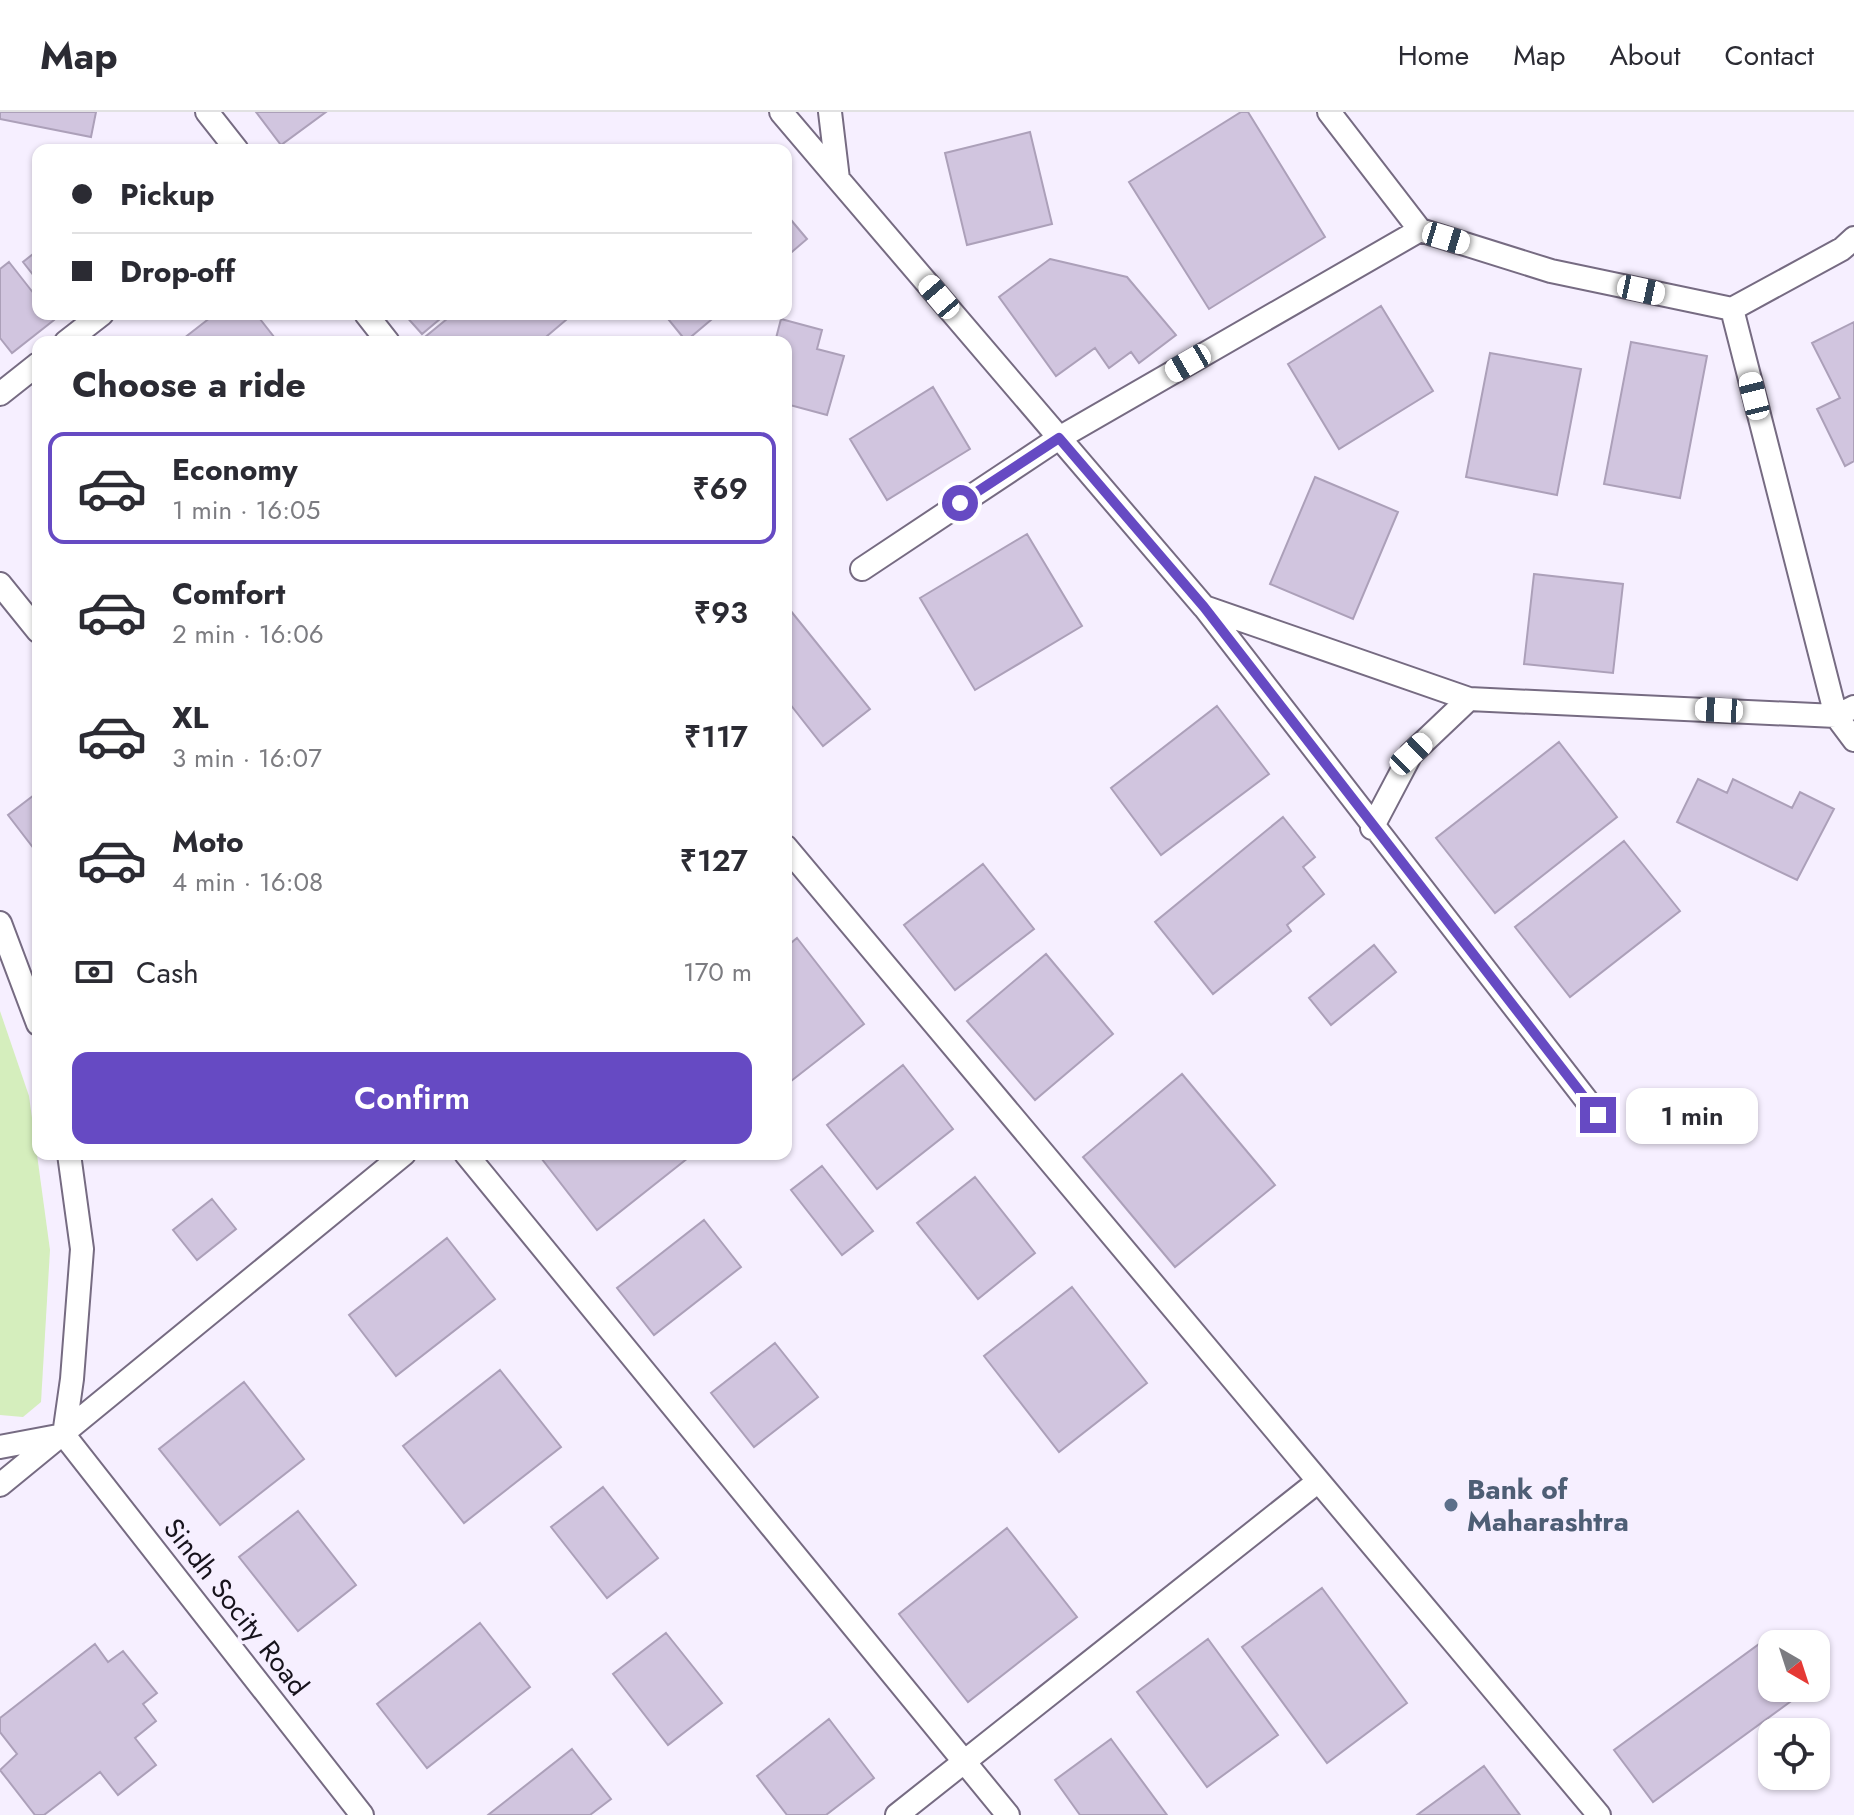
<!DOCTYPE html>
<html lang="en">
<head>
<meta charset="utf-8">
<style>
  :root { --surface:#fff; --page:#f7f7f7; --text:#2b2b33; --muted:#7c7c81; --line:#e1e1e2; --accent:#664ac3 }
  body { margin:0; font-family:Jost,sans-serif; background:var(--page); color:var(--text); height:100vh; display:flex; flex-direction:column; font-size:30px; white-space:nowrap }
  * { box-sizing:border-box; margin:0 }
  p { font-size:26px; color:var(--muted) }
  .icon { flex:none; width:44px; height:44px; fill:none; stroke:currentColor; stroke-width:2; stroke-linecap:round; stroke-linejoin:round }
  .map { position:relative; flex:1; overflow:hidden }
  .drawer { position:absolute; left:32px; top:224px; width:760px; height:824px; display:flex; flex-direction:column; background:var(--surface); border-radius:16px; box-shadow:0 2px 6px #0004 }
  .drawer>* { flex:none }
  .hud { position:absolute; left:32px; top:32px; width:760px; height:176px; border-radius:16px; box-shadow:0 2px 6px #0004; display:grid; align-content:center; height:176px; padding:0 40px; background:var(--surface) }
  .needle { width:52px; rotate:141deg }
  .controls { position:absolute; left:1758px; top:1518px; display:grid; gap:16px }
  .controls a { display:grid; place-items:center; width:72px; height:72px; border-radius:16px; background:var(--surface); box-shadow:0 2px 6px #0004; font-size:40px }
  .end { position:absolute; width:36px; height:36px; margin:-18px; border:10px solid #664ac3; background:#fff; box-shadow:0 0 0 4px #fff }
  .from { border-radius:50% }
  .bubble { position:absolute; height:56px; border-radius:16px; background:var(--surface); box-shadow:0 2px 6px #0004; font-size:26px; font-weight:600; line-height:56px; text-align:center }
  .car { position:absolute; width:24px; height:48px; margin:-24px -12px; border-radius:10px; box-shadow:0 0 6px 2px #0007; background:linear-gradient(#fff 24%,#345 0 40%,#fff 0 76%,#345 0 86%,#fff 0) }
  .hud b { display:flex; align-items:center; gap:28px; height:76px; font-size:30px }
  .hud b+b { border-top:2px solid var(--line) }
  .hud i { width:20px; height:20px; background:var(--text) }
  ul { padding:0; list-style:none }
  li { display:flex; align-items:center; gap:24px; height:112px; margin:0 16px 12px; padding:0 24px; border:4px solid transparent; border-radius:16px }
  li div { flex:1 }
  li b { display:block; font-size:30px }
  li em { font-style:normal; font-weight:600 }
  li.on { border-color:var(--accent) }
  li>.icon { width:72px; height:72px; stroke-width:1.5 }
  h2 { padding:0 40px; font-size:36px; line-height:96px }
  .pay { display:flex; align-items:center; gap:20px; height:88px; padding:0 40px; font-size:30px }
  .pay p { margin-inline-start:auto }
  .cta { display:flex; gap:16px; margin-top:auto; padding:16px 40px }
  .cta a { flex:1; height:92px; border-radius:16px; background:var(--accent); color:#fff; font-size:32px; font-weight:600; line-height:92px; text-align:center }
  header { display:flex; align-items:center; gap:48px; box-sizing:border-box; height:112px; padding:0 40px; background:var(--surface); border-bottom:2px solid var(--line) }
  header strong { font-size:38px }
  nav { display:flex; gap:44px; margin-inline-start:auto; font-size:28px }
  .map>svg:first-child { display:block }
</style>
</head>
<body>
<header>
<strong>Map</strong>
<nav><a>Home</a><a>Map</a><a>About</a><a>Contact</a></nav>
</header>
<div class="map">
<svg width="1854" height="1703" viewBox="0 0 1854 1703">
  <rect width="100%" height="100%" fill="#f6efff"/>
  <path fill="#d5eebd" d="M0 899 29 984 50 1138 41 1290 23 1305 0 1303Z"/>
  <path fill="#d1c5df" stroke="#aca0b9" stroke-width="2" d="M0 0H96L91 25 0 7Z
    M256 0H326L281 33Z
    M1241 0H1248L1325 125 1209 197 1129 70Z
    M1030 20 1052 112 967 133 945 41Z
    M786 102 807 127 786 145Z
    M38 138V169L23 150Z
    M1050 147 1127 165 1176 223 1139 251 1131 240 1109 256 1095 236 1056 264 999 185Z
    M9 150 38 187V202H50L54 208 12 241 0 226V157Z
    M1381 194 1433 279 1339 337 1288 252Z
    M215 202H256L278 230H179Z
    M404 202H446L422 222Z
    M453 202H573L540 230H429L425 225Z
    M664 202H718L686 229Z
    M781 207 822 218 817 237 844 244 827 303 786 292V230H775Z
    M1854 210V349L1845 354 1817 297 1840 286 1812 231Z
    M1631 230 1707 244 1680 386 1604 372Z
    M1490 241 1581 257 1557 383 1466 365Z
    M933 275 970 337 887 388 850 327Z
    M1315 365 1398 400 1353 507 1270 472Z
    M1027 422 1082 514 975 578 920 486Z
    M1534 462 1623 472 1613 561 1524 552Z
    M786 493 870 597 823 634 786 587Z
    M1217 594 1269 662 1161 743 1111 676Z
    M1559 630 1617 705 1495 801 1436 726Z
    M1698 667 1727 681 1733 667 1792 696 1800 680 1834 697 1797 768 1677 710Z
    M38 680V742L8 703Z
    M1283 705 1315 745 1303 755 1324 782 1287 813 1291 819 1213 882 1155 810Z
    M1624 729 1680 799 1570 885 1515 815Z
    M983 752 1034 817 955 878 904 813Z
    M797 826 864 912 786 973V835Z
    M1374 833 1396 860 1331 913 1309 886Z
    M1046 842 1113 922 1035 988 967 909Z
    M903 953 953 1017 877 1077 827 1013Z
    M1182 962 1275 1073 1175 1155 1083 1045Z
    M538 1042H693L597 1118Z
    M822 1054 873 1119 842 1143 791 1078Z
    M975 1065 1035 1141 978 1187 917 1111Z
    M212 1087 236 1117 197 1148 173 1118Z
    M704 1108 741 1155 654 1223 617 1176Z
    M447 1126 495 1187 396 1264 349 1203Z
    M1072 1175 1147 1271 1059 1340 984 1244Z
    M775 1231 818 1285 754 1335 711 1281Z
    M500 1258 561 1335 464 1411 403 1334Z
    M244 1270 304 1347 220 1413 159 1337Z
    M603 1375 658 1446 607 1486 551 1415Z
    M298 1399 356 1473 298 1519 239 1445Z
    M1007 1416 1077 1505 968 1590 899 1502Z
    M1322 1476 1407 1591 1327 1651 1242 1535Z
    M480 1511 530 1575 427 1656 377 1592Z
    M666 1521 722 1591 668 1633 613 1562Z
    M1208 1527 1278 1623 1207 1675 1137 1580Z
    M1766 1527 1772 1535V1576H1802L1805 1579 1653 1690 1614 1638Z
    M95 1532 108 1550 123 1539 157 1581 143 1592 156 1609 135 1626 156 1653 118 1683 100 1660 44 1703H35L0 1658 17 1642 0 1620V1606Z
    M829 1607 874 1666 826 1703H787L757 1664Z
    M1111 1627 1167 1703H1080L1055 1668Z
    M572 1637 611 1687 590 1703H488Z
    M1484 1654 1520 1703H1417Z"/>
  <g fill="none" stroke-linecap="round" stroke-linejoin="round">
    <g stroke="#766b82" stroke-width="26">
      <path id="service" d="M207 0 237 38
        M781 0 838 67
        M830 0 838 67 1204 495 1469 587 1836 604 1854 595
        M1329 0 1420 118 1551 159 1732 197 1842 137 1854 126
        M1732 197 1836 604 1854 628
        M366 202 388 230
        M66 230 102 202
        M0 282 38 252
        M862 457 1059 326 1420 118
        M0 472 38 519
        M1205 496 1598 1003
        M1372 716 1411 642 1469 587
        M786 735 1599 1703
        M0 811 38 912
        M69 1042 82 1137 72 1267 64 1323 362 1703
        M466 1042 1008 1703
        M0 1335 58 1324
        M0 1373 404 1042
        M897 1703 1316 1371"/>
    </g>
    <use href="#service" stroke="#fff" stroke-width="22"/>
  </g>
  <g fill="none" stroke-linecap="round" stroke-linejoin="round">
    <path stroke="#664ac3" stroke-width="10" d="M960 391 1059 326 1204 495 1598 1003"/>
  </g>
  <circle fill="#5c6f8a" stroke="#f6efff" stroke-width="3" cx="1451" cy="1393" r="8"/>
  <g text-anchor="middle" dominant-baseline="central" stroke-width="7" stroke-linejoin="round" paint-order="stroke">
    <g font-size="28" font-weight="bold" fill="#4e5e75" stroke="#f6efff" text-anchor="start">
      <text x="1467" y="1377">Bank of<tspan x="1467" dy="32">Maharashtra</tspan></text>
    </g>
    <g font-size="28" fill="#17131c" stroke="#f6efff">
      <text transform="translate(236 1495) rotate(52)">Sindh Socity Road</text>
    </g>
  </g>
</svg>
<div class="controls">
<a><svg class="needle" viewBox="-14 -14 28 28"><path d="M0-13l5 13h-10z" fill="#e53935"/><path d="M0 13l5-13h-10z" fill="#7c7c81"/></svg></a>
<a><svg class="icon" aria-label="locate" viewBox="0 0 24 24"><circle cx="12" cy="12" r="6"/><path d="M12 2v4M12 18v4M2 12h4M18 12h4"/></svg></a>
</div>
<i class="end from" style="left:960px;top:391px"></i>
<i class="end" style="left:1598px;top:1003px"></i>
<div class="bubble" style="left:1626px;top:976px;width:132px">1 min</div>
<i class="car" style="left:1446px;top:126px;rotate:107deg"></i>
<i class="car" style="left:1641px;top:178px;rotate:102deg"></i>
<i class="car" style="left:939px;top:185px;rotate:320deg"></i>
<i class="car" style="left:1188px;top:251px;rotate:240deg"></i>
<i class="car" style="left:1754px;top:284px;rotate:346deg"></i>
<i class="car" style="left:1719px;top:598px;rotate:273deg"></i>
<i class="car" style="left:1411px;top:642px;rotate:46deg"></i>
<div class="hud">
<b><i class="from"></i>Pickup</b>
<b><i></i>Drop-off</b>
</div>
<section class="drawer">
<h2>Choose a ride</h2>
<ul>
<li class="on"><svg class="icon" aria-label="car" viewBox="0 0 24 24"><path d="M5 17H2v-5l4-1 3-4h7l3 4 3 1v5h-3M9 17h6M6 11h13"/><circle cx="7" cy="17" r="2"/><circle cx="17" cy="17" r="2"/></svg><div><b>Economy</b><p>1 min · 16:05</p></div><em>₹69</em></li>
<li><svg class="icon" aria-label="car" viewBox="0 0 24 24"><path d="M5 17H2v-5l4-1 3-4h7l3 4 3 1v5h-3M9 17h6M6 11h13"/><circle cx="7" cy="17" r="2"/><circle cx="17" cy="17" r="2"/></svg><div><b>Comfort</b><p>2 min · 16:06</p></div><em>₹93</em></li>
<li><svg class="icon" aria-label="car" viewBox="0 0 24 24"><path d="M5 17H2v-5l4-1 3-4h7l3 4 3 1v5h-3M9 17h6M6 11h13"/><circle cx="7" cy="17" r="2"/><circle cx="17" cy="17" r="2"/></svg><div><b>XL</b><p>3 min · 16:07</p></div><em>₹117</em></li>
<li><svg class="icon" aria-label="car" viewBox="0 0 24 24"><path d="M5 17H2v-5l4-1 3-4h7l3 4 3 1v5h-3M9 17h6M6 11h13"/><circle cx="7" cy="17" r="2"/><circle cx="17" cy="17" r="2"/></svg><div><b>Moto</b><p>4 min · 16:08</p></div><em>₹127</em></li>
</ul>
<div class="pay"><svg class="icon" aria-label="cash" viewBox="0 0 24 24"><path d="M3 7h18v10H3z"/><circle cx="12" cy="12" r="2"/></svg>Cash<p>170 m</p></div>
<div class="cta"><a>Confirm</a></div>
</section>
</div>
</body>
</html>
